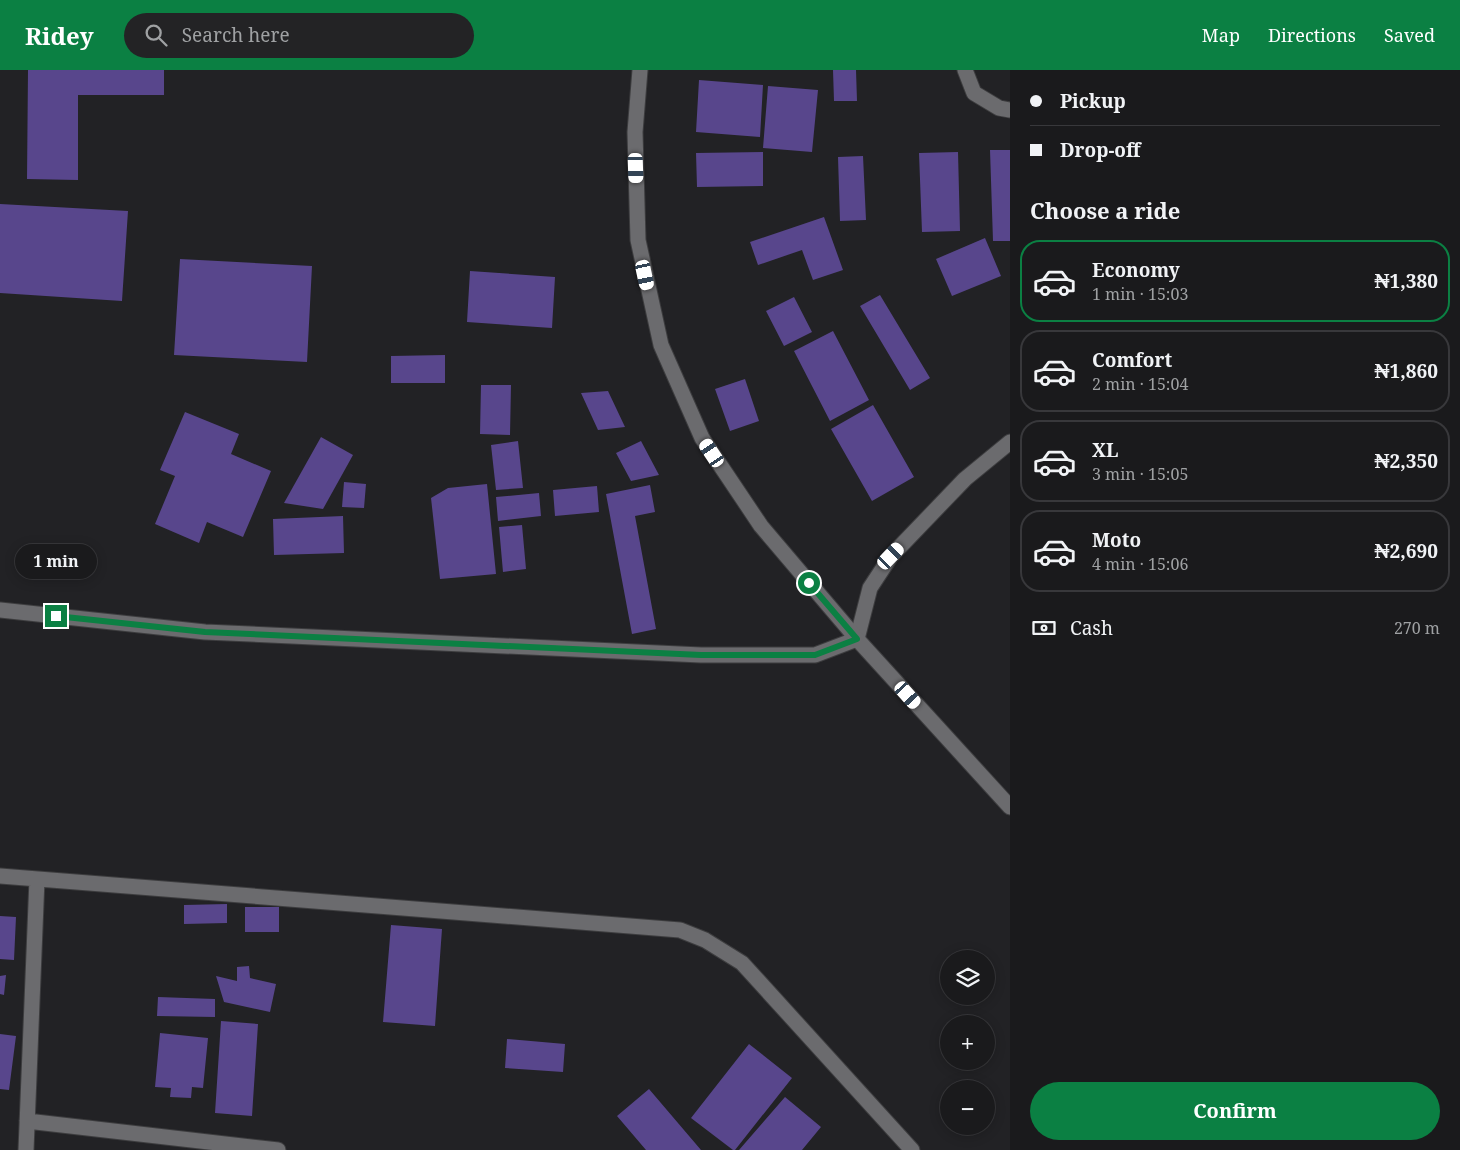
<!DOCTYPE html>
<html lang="en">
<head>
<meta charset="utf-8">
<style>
  :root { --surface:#1a1a1c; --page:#232325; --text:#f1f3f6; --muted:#9fa1a3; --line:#38383b; --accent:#0b8043 }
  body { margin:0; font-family:"Noto Serif",serif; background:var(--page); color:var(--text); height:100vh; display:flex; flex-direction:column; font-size:19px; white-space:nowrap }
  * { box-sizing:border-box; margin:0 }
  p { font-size:16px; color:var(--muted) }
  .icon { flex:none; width:28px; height:28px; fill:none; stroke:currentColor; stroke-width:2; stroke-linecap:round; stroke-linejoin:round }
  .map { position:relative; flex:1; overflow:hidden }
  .drawer { display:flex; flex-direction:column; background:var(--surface); width:450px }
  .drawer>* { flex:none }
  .hud { display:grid; align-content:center; height:110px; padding:0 20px; background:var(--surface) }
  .controls { position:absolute; left:940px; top:880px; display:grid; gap:10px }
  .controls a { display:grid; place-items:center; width:55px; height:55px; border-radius:50%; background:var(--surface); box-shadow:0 2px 12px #0003,0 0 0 1px var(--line); font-size:25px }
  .end { position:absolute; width:22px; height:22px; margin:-11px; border:6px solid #0b8043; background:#fff; box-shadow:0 0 0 2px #fff }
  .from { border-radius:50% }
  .bubble { position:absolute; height:35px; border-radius:18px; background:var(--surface); box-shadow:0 2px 12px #0003,0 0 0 1px var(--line); font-size:16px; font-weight:700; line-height:35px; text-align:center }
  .car { position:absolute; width:15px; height:30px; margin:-15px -8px; border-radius:6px; box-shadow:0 0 4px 1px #0007; background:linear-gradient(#fff 24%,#345 0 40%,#fff 0 76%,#345 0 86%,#fff 0) }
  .hud b { display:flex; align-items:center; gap:18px; height:48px; font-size:19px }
  .hud b+b { border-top:1px solid var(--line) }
  .hud i { width:12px; height:12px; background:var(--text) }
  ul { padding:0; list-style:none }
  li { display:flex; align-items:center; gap:15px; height:82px; margin:0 10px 8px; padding:0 10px; border:2px solid var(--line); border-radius:20px }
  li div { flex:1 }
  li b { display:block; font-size:19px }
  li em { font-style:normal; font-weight:700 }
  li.current { border-color:var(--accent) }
  li>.icon { width:45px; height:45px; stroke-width:1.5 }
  h2 { padding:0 20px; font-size:22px; line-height:60px }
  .pay { display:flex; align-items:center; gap:12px; height:55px; padding:0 20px; font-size:19px }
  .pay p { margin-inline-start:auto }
  .button { display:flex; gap:10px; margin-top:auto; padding:10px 20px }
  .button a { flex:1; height:58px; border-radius:30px; background:var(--accent); color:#fff; font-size:20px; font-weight:700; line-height:58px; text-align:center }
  header { display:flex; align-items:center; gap:30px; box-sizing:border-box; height:70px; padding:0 25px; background:var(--accent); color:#fff }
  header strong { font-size:24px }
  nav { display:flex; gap:28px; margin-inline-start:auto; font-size:18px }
  .search { width:350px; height:45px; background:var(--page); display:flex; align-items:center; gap:12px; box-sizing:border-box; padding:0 18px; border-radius:28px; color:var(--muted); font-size:19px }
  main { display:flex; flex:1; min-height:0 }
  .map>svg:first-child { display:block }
</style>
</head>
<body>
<header>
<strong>Ridey</strong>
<div class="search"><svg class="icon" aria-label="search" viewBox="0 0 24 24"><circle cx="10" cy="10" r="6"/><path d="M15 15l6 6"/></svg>Search here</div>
<nav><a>Map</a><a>Directions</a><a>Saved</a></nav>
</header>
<main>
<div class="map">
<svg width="1010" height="1080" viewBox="0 0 1010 1080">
  <rect width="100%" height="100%" fill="#222225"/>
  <path fill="#58468c" d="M28 0H164V25H78V110L27 109Z
    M833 0H856L857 31H834Z
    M699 10 763 15 760 67 696 62Z
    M768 16 818 20 812 82 763 78Z
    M990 80H1010V171H993Z
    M763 82V116L697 117 696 83Z
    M958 82 960 161 922 162 919 83Z
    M863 86 866 150 840 151 838 87Z
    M0 134 128 141 122 231 0 223Z
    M824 147 843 200 813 210 802 180 758 195 750 172Z
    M985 168 1001 206 952 226 936 189Z
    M180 189 312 196 307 292 174 285Z
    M470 201 555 207 552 258 467 252Z
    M880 225 930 308 910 320 860 236Z
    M794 227 812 262 784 276 766 241Z
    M833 261 869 330 830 351 794 281Z
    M445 285V313H391V286Z
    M745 309 759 351 730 361 715 319Z
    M481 315H511L510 365 480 364Z
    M608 321 625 357 598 360 581 323Z
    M873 335 914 407 872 431 831 359Z
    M185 342 239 364 231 384 271 401 243 467 207 452 199 473 155 454 175 406 160 400Z
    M321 367 353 385 323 439 284 433Z
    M518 371 523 418 496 420 491 375Z
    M641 371 659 405 631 411 616 383Z
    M344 412 366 414 364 438 342 437Z
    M487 414 496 504 440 509 431 428 448 418Z
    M650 415 655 442 635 446 656 559 632 564 606 424Z
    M597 416 599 442 555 446 553 420Z
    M539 423 541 446 498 451 496 427Z
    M343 446 344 483 274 485 273 449Z
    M522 455 526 499 503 502 499 457Z
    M227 834V853L184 854V835Z
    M245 837H279V862H245Z
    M0 846 16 847 14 890 0 889Z
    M391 855 442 859 435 956 383 952Z
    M249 896 250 908 276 914 270 942 224 932 216 906 237 911V897Z
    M6 905 4 925 0 924V906Z
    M158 927 215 929V947L157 946Z
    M221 951 258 954 252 1046 215 1043Z
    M160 963 208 968 203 1018 192 1017 191 1028 170 1027 171 1018 155 1017Z
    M0 964 16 966 9 1020 0 1019Z
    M507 969 565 974 563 1002 505 998Z
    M749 974 792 1008 735 1080H733L691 1048Z
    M649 1019 701 1080H646L617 1046Z
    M785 1027 821 1057 802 1080H739Z"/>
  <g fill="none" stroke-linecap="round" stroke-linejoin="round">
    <g stroke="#3d3d3f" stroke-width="17">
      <path id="minor" d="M965 0 974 23 999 38 1010 40
        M0 540 205 562 701 585H815L857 569 870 518 891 486 965 409 1010 372
        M0 806 680 860 705 870 742 893 912 1080
        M27 1051 278 1080
        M26 1080 37 809"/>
    </g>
    <g stroke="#3d3d3f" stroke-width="17">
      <path id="tertiary" d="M640 0 635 62 638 170 661 275 702 368 761 456 857 569 1010 737"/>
    </g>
    <use href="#minor" stroke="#6b6b6e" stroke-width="15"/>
    <use href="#tertiary" stroke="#6b6b6e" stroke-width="15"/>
  </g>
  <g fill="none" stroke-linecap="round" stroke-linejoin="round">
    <path stroke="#0b8043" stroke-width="6" d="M56 546 205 562 701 585H815L857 569 809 513"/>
  </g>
</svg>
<div class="controls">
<a><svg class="icon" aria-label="layers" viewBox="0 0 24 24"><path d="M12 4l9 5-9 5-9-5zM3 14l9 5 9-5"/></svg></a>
<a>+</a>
<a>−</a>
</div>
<i class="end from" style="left:809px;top:513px"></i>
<i class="end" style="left:56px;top:546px"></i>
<div class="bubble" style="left:15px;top:474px;width:82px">1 min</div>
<i class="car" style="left:636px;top:98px;rotate:178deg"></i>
<i class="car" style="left:645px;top:205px;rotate:168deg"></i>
<i class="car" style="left:712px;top:383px;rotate:326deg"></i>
<i class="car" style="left:891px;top:486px;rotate:44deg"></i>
<i class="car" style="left:908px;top:625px;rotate:138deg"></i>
</div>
<section class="drawer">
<div class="hud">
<b><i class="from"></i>Pickup</b>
<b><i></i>Drop-off</b>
</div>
<h2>Choose a ride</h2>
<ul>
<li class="current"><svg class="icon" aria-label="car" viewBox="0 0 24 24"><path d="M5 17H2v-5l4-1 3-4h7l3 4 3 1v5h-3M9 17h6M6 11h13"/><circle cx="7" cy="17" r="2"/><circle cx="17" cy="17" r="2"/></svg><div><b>Economy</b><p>1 min · 15:03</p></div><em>₦1,380</em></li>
<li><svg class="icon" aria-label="car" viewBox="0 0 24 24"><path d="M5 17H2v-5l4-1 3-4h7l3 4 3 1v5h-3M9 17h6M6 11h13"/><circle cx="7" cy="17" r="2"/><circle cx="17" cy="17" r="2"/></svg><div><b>Comfort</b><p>2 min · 15:04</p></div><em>₦1,860</em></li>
<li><svg class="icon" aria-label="car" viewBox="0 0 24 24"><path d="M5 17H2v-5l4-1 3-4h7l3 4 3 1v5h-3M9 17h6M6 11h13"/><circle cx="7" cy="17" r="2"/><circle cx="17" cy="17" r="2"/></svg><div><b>XL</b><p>3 min · 15:05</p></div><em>₦2,350</em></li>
<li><svg class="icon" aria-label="car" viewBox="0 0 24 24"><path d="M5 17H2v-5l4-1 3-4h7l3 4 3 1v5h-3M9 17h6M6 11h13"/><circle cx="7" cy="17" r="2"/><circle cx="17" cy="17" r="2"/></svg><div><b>Moto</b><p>4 min · 15:06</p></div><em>₦2,690</em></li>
</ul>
<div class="pay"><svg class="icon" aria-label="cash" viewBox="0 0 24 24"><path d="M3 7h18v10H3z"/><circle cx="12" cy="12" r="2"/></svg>Cash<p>270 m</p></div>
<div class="button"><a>Confirm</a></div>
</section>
</main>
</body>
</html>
